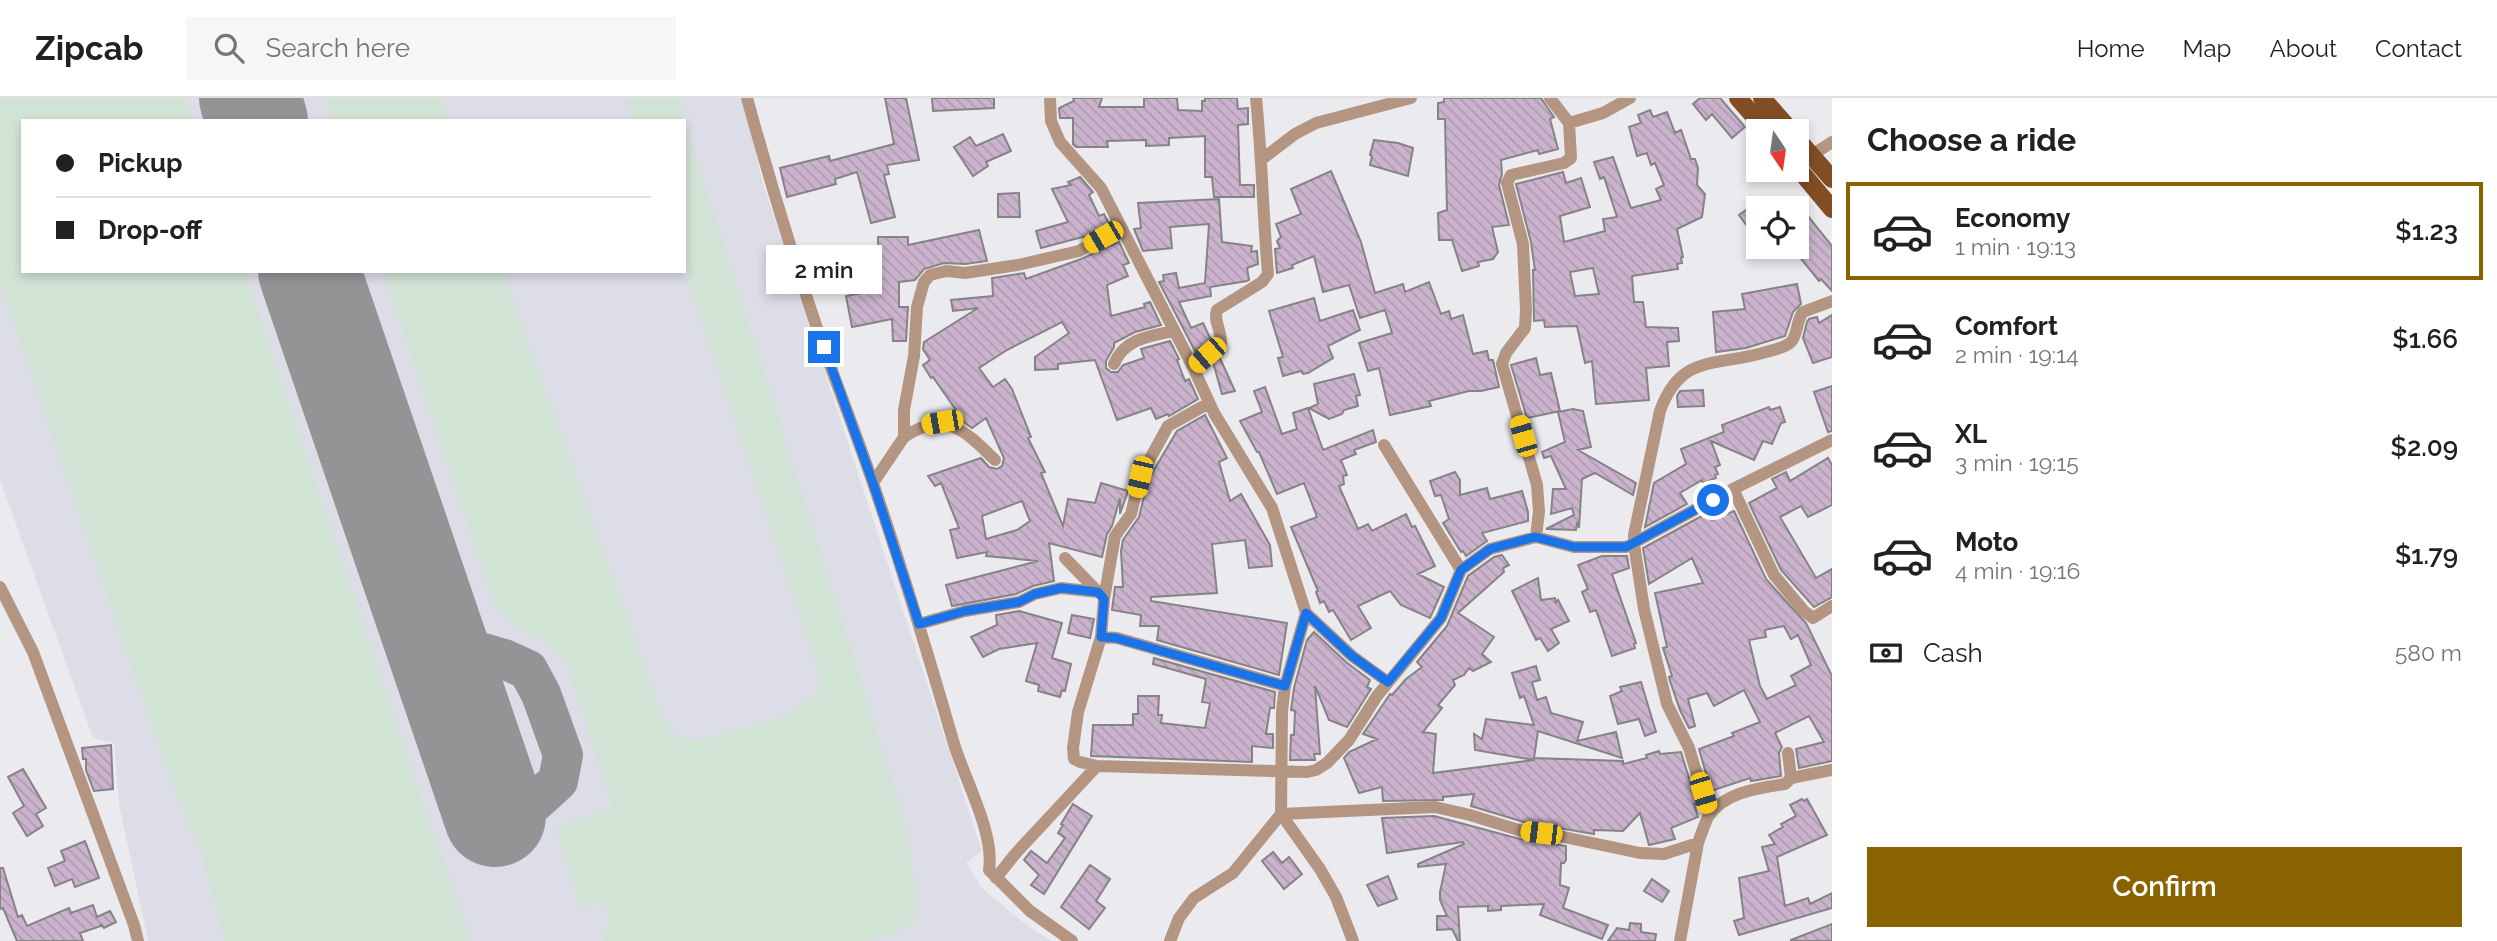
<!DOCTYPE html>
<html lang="en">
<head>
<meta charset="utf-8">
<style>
  :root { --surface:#fff; --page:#f6f6f6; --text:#202124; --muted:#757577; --line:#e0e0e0; --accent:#886300 }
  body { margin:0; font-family:Raleway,sans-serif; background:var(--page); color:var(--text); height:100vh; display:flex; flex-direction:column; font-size:26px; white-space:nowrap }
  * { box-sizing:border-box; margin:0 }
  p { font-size:23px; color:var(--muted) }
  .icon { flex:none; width:38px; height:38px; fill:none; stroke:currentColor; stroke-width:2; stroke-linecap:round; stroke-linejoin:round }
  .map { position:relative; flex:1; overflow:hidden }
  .sheet { display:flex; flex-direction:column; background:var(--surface); width:665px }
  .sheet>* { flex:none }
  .guide { position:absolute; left:21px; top:21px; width:665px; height:154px; border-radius:0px; box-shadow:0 4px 10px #0003; display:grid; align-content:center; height:154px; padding:0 35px; background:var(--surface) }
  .needle { width:46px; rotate:167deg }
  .buttons { position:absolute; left:1746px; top:21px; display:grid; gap:14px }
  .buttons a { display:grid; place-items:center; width:63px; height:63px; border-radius:0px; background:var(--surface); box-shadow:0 4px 10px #0003; font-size:35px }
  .end { position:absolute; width:32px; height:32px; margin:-16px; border:9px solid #1a73e8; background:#fff; box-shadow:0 0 0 4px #fff }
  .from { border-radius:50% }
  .bubble { position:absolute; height:49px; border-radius:0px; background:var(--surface); box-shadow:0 4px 10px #0003; font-size:23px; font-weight:600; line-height:49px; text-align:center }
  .car { position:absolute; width:21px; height:42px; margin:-21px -10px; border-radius:9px; box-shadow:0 0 5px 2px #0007; background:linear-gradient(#f5c518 24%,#345 0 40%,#f5c518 0 76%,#345 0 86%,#f5c518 0) }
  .guide b { display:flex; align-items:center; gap:24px; height:66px; font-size:26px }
  .guide b+b { border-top:2px solid var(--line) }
  .guide i { width:18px; height:18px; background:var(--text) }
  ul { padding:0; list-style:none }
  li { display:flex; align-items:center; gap:21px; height:98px; margin:0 14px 10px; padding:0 21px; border:4px solid transparent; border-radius:0px }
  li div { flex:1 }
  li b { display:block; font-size:26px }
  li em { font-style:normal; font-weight:600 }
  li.on { border-color:var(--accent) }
  li>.icon { width:63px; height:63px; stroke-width:1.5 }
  h2 { padding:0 35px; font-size:32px; line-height:84px }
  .pay { display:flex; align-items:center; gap:18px; height:77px; padding:0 35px; font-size:26px }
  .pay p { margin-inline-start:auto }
  .primary-button { display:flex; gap:14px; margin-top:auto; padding:14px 35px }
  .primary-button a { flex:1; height:80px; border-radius:0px; background:var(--accent); color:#fff; font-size:28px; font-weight:600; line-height:80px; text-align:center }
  header { display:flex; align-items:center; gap:42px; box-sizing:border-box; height:98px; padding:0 35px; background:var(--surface); border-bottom:2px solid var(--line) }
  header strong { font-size:33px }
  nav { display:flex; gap:38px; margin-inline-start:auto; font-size:24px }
  .search { width:490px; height:63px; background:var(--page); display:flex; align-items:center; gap:18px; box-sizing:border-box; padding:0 24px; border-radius:0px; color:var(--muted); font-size:26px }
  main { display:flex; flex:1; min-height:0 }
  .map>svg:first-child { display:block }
</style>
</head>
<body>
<header>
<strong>Zipcab</strong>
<div class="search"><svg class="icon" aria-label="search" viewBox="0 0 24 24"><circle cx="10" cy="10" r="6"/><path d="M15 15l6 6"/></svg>Search here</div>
<nav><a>Home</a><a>Map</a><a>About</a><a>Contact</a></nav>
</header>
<main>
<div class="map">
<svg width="1832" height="843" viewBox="0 0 1832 843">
  <defs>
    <pattern id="building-back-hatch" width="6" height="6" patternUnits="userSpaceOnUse" patternTransform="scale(1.75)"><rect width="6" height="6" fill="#cbb3ce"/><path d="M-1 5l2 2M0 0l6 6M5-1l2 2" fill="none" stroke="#ae9ab1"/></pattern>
  </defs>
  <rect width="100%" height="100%" fill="#ebebef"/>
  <path fill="#dddde8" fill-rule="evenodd" d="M0 0H742L763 86 982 753 966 765 982 790 1020 822 1051 843H148L119 706 114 645 93 640 0 382ZM23 23H684V173H23Z"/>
  <path fill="#d1e3d4" d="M0 0H185L193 23H23V173H244L430 726 473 843H224L201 754 176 698 0 187Z
    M325 0H441L449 23H333Z
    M626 0H678L904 720 919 812C913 835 890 836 870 843H603L609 818 606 809 598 805 581 810 555 731 613 709 565 563C546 539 513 532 495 507L383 173H503L662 616C671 631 677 643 697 642 737 631 791 624 820 591V581L684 173V23H634Z"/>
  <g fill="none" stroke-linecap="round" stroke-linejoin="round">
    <path stroke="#949496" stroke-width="40" d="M434 541 504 561 528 572 541 596 563 657 558 683 535 704 505 710 470 702 455 686 450 658 460 639 461 620"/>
    <path stroke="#949496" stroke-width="102" d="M250 0 257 23
      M309 173 495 718"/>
  </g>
  <path fill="url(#building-back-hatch)" stroke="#858385" stroke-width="2" fill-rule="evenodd" d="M885 0H906L919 62 887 67 889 76 884 77 895 119 871 125 857 74 835 81 836 86 787 99 780 70 829 58 830 63 894 46Z
    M932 0H994V10L933 13Z
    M1073 0H1102L1099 9H1144V0H1177L1178 12 1202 13V3H1205V0H1237L1238 11 1248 10V26L1238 27 1240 87H1254V99H1214L1212 79H1205V38L1169 40V47L1146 48V42L1107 43 1108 49H1076L1073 46V20H1060L1059 10 1074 3Z
    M1444 0H1541L1554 19 1550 21 1558 51 1539 56 1538 52 1501 62 1502 76 1499 87 1509 127 1492 129 1498 154 1493 161 1478 164 1479 168 1462 173 1452 142H1439L1438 115 1447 112 1445 21H1438V5L1444 4Z
    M1700 0H1720L1745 29 1732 40 1712 16 1706 22 1693 6Z
    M1650 12 1653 19 1667 14 1675 35 1681 32 1691 61H1695L1698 70 1697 87 1705 96 1702 119 1677 131 1683 159 1681 160 1682 165 1677 166 1678 171 1632 178 1634 204H1643L1646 229 1678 230 1679 243 1667 244 1669 268 1646 270 1649 302 1596 306 1592 263 1585 265 1577 228 1545 229 1544 222 1534 223 1533 172H1535L1531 144 1516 86 1563 74 1566 85 1581 80 1590 109 1560 118 1564 144 1605 133 1603 121 1617 119 1604 79 1600 81 1594 64 1613 59 1631 110 1661 102 1656 91 1664 87 1655 65 1651 67 1647 55 1637 58 1629 29 1641 25 1638 17ZM1593 170 1599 196 1575 198 1570 174Z
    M1003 36 1011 53 986 64 988 68 973 78 954 49 970 39 976 48Z
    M1374 42 1398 45 1413 50 1408 78 1370 67 1372 58 1370 57Z
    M1331 73 1361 144 1375 195 1403 186 1405 194 1429 184 1441 216 1449 213 1451 221 1463 217 1473 256 1487 253 1489 262H1493L1499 289 1481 293H1469L1429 303 1431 308 1390 317 1379 270 1368 273 1359 245 1392 235 1385 212 1360 220 1349 187 1323 194 1314 158 1292 167 1293 170 1277 175 1275 151 1280 150 1277 143 1281 139 1276 126 1301 116 1291 91Z
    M1080 79 1093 94 1089 97 1099 118 1104 116 1109 126 1090 137 1041 150 1036 133 1068 124 1052 91 1071 87 1068 84Z
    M1019 95 1020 119H998V96Z
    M1219 101 1222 144 1252 148 1251 154 1257 153 1258 166 1247 170 1249 182 1247 183 1210 189 1211 198 1179 204 1191 230 1203 225 1211 242 1195 253 1159 184 1164 183 1163 177 1176 175 1179 190 1205 185 1209 126 1170 129 1172 150 1143 153 1134 131 1141 130 1138 105Z
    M1759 103V125L1750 132 1739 117Z
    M1807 117 1832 148V193L1821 181 1819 183 1798 157 1800 154 1797 151V118Z
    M979 132 987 163 965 166 944 165 924 171 915 182 899 184V209H908L906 243H893L892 221 852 229 846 198 878 192V139H908V147Z
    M1119 144 1129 165 1123 167 1128 178 1107 187 1111 218 1145 209 1144 206 1150 204 1161 227 1135 234 1114 245V249L1106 263V270L1111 274H1118L1123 267 1144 260 1141 251 1170 243 1179 261 1177 262 1185 283 1189 281 1198 301 1169 318 1168 316 1156 321 1151 310 1117 322 1095 262 1058 266V271L1035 272V259L1069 235 1062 224 1007 252 979 270 993 289 1005 281 1012 291 1031 339 1028 340 1045 374 1041 375 1063 428 1068 401 1095 405 1101 385 1128 393 1120 416V400L1112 428 1107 436 1102 459 1049 445 1054 483 1033 488 1016 496 952 508 946 487 1038 463 986 458 987 454 957 460 950 432 959 430 941 385 935 388 928 378 981 360 989 369 997 371 1002 368 1004 360 986 320 972 330 965 325 933 279 931 280 923 267 930 262 923 251 924 244 978 210 953 213 951 202 993 198 992 180 1024 175 1026 181 1081 161ZM1022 403 1030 423 1017 432 986 441 982 418Z
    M1797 186 1801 206 1793 214 1785 238 1746 250 1716 254 1713 214 1745 211 1742 196Z
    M1314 200 1320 223 1353 212 1360 232 1328 248 1333 260 1308 275 1303 276 1301 273 1283 278 1278 260 1283 259 1269 213Z
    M1832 217V259L1813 265 1803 240 1807 224 1809 221 1817 219 1819 225Z
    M1219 258 1235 293 1222 296 1213 264Z
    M1536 260 1540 277 1551 275 1560 313 1527 320 1511 267Z
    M1354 276 1360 297 1356 298 1358 308 1344 312 1342 316 1329 321 1309 310 1318 306 1314 286Z
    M1832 288V333L1828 334 1814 294Z
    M1265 289 1282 336 1297 331 1293 315 1308 310 1323 352 1373 332 1376 344 1354 352 1356 356 1341 362 1347 377 1343 378 1344 386 1339 388 1358 431 1368 426 1372 433 1406 416 1412 429 1415 428 1435 468 1418 476 1444 489 1430 520 1401 507 1390 493 1358 508 1371 530 1351 542 1333 512 1329 514 1324 503 1320 505 1316 494 1318 493 1291 429 1317 419 1304 385 1277 396 1259 354H1257L1240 323 1262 314 1254 293Z
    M1703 292 1704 308 1678 309 1677 298 1680 293Z
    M1769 309 1770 312 1780 309 1785 324 1781 325 1772 346 1763 343 1754 362 1711 343 1720 367 1715 369 1718 376 1715 377 1716 380 1703 385 1702 382 1680 395 1687 406 1645 429 1654 385 1686 366 1681 351 1724 334 1722 327Z
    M1573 311 1583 313 1591 349 1578 352 1636 385 1633 397 1595 375 1582 381 1579 430 1577 424 1576 432 1546 431 1574 417 1572 410 1551 416 1553 391H1566L1551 358 1544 360 1542 354 1565 344 1558 314Z
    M1205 317 1227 360 1219 364 1230 403 1241 396 1270 447 1272 468 1249 470 1245 442 1212 446 1217 495 1151 499V503L1287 525 1279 577 1157 542 1159 528H1140L1141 517 1112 512 1115 489H1123L1121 453 1123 442 1139 419 1148 382 1177 333Z
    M1828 360 1832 367V407L1808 419 1801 408 1780 419 1816 480 1832 471V499L1814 509 1781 472 1749 405 1777 390 1772 381 1786 374 1790 383Z
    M1455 374 1460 382V397L1487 390 1490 401 1522 393 1528 414V423L1482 435 1487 443 1466 458 1463 453 1461 454 1443 425 1449 421 1441 397 1435 398 1430 383Z
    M1734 413 1766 481 1806 525 1832 578V663L1799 670 1796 651 1824 644 1809 618 1775 635 1782 649 1779 655 1781 678 1751 683 1750 680 1711 693 1699 651 1734 638 1732 635 1760 624 1744 592 1714 608 1707 595 1688 601 1695 628 1689 630 1680 612 1670 583 1669 579 1672 578 1663 550 1667 549 1655 495 1703 485 1692 460 1649 486 1643 450 1709 414 1712 422ZM1784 528 1791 541 1798 537 1811 567 1791 578 1796 587 1767 601 1760 588 1749 542 1766 539 1765 532Z
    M1502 457 1509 467 1503 470 1504 474 1458 515 1494 539 1482 556 1491 564 1473 573 1469 570 1464 577 1453 582 1455 587 1438 607 1442 610 1423 634 1436 636 1433 675 1534 662 1475 652 1474 636 1482 641 1486 621 1534 627 1524 598 1520 600 1512 575 1536 568 1540 582 1532 584 1537 602 1546 599 1551 615 1583 624 1577 643 1616 634 1622 660 1538 633 1534 660 1623 663V666L1647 660 1646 657 1659 653 1660 656 1681 654 1697 706H1694L1698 719 1671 730 1675 741 1649 747 1640 715 1623 733 1594 732V736L1524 724 1471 708 1474 696 1443 699V702L1383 703 1382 689 1359 695 1344 660 1349 654 1377 641 1363 636 1390 596 1392 597 1406 581 1422 569 1417 564 1447 528 1468 478 1494 459Z
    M1602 458H1627L1629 470 1612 476 1636 545 1634 546 1635 550 1612 558 1596 512 1590 514 1582 494 1588 491 1578 467Z
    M1538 480 1541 502 1555 500 1556 504 1558 502 1569 523 1551 531 1559 545 1548 553 1540 540 1536 542 1512 493Z
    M1019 513 1062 525 1052 560 1071 566 1065 593 1062 592 1060 599 1038 593 1039 587 1026 583 1037 545 999 551 983 559 971 539 997 527 996 517Z
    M1072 517 1094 521 1090 540 1068 535Z
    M1314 534 1346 564 1370 582 1367 589 1371 591 1347 629 1329 622 1315 588 1320 656H1314L1315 662H1290L1291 637H1294L1295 613 1291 612 1294 590 1307 542Z
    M1154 560 1275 594 1274 610H1270L1266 636H1273V650L1252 648V664L1091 658 1093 627H1133V616H1138V598H1159L1158 617H1162L1161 625 1205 630 1210 605 1202 604 1206 581 1153 566Z
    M1641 584 1656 634 1645 638 1639 621 1618 626 1610 598 1622 593 1620 589Z
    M111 647 113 691 94 693 86 672V661H83L82 650Z
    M23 671 46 710 36 716 43 728 27 738 13 715 24 708 8 679Z
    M1802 701 1804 703 1807 701 1827 737 1777 759 1785 808 1808 800 1810 806 1832 795V810L1739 837 1734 823 1744 820 1739 780 1769 773 1762 749 1775 746 1769 737 1783 729 1781 726 1796 718 1790 707Z
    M1073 706 1092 718 1044 796 1031 787 1039 777 1024 762 1031 753 1047 765 1065 740 1058 735 1063 727 1061 726Z
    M1434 718 1520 741 1566 748V762L1564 765H1561L1560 787 1569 790 1563 810 1608 827 1602 841 1540 817 1544 806 1501 808V812L1488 813V808L1458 809 1460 843H1458L1452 831 1437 832V818H1447L1440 802V794L1446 766 1418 769V766L1464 746 1463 744 1387 755 1382 720Z
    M85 743 99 780 75 789 72 781 55 788 48 770 65 763 61 753Z
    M1273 754 1282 765 1289 759 1302 776 1284 791 1262 763Z
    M1090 767 1110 781 1096 803 1105 810 1089 831 1061 809Z
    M0 770H3L18 819 22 817 27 828 69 810 71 815 93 807 97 819 110 813 116 824 104 830 100 826 101 828 80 835 83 843H17L3 810 0 811Z
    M1388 778 1397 801 1378 808 1367 787Z
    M1652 781 1669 793 1662 804 1644 793Z
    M1630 825 1641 826V834L1656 836 1655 843H1608L1617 830 1629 832Z
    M1832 826V843H1791V842Z"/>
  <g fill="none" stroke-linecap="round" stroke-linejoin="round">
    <path stroke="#b49581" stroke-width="12" d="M747 0C770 84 795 166 823 248 840 295 858 341 874 388 903 473 929 559 954 646 965 682 995 736 989 772L1030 813 1072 843
      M1050 0 1051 23 1060 44 1101 90 1193 269 1214 315 1272 410 1306 515 1285 588 1282 613 1281 716 1320 771 1336 799 1353 843
      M1569 25 1603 15 1630 0
      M1812 57 1832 44
      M1262 61 1295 36 1316 25 1411 0
      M1114 266C1124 241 1149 238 1174 233
      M1193 269 1221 245C1222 233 1213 223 1217 212L1262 184 1268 176C1263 118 1262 59 1256 0
      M1209 305 1168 328 1140 379 1131 416 1115 438 1104 501 1101 539 1078 614 1073 650 1074 661 1080 664 1097 668 1307 674 1316 672 1327 665 1349 642 1377 598 1441 520 1461 472 1490 451 1536 439 1574 449H1626L1733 391 1832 342
      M904 339C944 312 964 331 995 362
      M1384 347 1461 472
      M873 385 904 339V312L914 258 917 209 924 184 930 177 946 173 965 175 1018 167 1079 153 1121 129
      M1733 391 1774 477 1804 513 1813 520 1832 508
      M1536 439 1539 413 1537 387 1502 266 1506 255 1525 230 1526 212 1523 146 1507 85 1511 77 1564 65 1571 60 1569 25 1550 0
      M1065 460 1099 495
      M0 489 33 554 134 827 138 843
      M1306 515 1352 558 1388 584
      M919 526 965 513 1019 504 1035 496 1061 490 1098 494
      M1101 539 1117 540 1285 588
      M1791 680 1832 672
      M1281 716 1435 709 1470 717 1522 733 1559 738 1640 755 1664 756 1698 745C1701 737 1704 727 1708 719 1724 694 1759 690 1785 686L1791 680 1788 655
      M1709 717 1689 650 1667 606 1644 511 1634 446V437L1660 313C1681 255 1716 269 1766 254 1773 252 1785 250 1791 244 1798 237 1796 223 1803 214L1832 203
      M996 780 1016 755 1097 668
      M1170 843 1179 820 1194 800 1233 775 1281 716
      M1680 843 1698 745"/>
    <path stroke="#824d25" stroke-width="18" d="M1738 0 1767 33
      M1762 0 1791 33
      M1797 41 1832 81
      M1797 69 1832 111"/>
  </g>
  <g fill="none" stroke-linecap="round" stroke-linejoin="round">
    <path stroke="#1a73e8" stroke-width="9" d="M824 249 873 385 919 526 965 513 1019 504 1035 496 1061 490 1098 494 1104 501 1101 539 1116 540 1285 588 1306 515 1352 558 1388 584 1441 520 1461 472 1490 451 1535 439 1574 449H1626L1713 402"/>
  </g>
</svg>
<div class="buttons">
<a><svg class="needle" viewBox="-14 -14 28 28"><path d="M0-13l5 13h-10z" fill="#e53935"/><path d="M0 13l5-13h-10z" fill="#757577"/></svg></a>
<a><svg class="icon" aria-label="locate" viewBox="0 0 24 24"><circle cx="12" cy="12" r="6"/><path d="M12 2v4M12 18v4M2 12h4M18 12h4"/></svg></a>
</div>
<i class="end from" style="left:1713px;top:402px"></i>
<i class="end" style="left:824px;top:249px"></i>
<div class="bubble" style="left:766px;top:147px;width:116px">2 min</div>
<i class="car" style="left:1103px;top:139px;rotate:240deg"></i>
<i class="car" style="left:1207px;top:257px;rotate:229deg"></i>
<i class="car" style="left:942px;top:324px;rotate:260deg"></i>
<i class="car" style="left:1523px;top:338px;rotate:344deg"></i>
<i class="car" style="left:1140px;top:379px;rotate:193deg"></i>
<i class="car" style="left:1703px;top:695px;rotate:163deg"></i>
<i class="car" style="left:1541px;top:735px;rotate:277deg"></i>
<div class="guide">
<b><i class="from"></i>Pickup</b>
<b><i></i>Drop-off</b>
</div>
</div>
<section class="sheet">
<h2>Choose a ride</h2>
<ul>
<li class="on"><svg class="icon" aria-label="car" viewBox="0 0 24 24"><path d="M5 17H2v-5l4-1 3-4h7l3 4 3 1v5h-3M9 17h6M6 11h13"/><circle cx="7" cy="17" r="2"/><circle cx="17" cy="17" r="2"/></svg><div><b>Economy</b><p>1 min · 19:13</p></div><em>$1.23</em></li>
<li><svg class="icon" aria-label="car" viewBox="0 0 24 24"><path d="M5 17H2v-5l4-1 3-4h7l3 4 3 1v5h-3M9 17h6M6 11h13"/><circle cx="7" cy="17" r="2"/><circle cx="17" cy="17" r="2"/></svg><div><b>Comfort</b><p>2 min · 19:14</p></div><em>$1.66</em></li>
<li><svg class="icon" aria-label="car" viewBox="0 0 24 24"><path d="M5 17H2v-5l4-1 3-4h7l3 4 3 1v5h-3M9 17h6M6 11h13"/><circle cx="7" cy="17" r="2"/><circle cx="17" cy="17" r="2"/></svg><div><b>XL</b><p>3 min · 19:15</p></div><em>$2.09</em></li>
<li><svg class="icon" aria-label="car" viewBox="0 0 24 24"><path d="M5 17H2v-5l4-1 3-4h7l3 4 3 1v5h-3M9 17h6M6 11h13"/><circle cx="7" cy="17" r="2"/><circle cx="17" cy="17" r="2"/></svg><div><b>Moto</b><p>4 min · 19:16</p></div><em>$1.79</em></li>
</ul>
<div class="pay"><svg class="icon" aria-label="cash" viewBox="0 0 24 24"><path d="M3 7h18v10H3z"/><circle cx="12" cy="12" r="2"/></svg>Cash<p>580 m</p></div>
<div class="primary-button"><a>Confirm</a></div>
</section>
</main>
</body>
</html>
